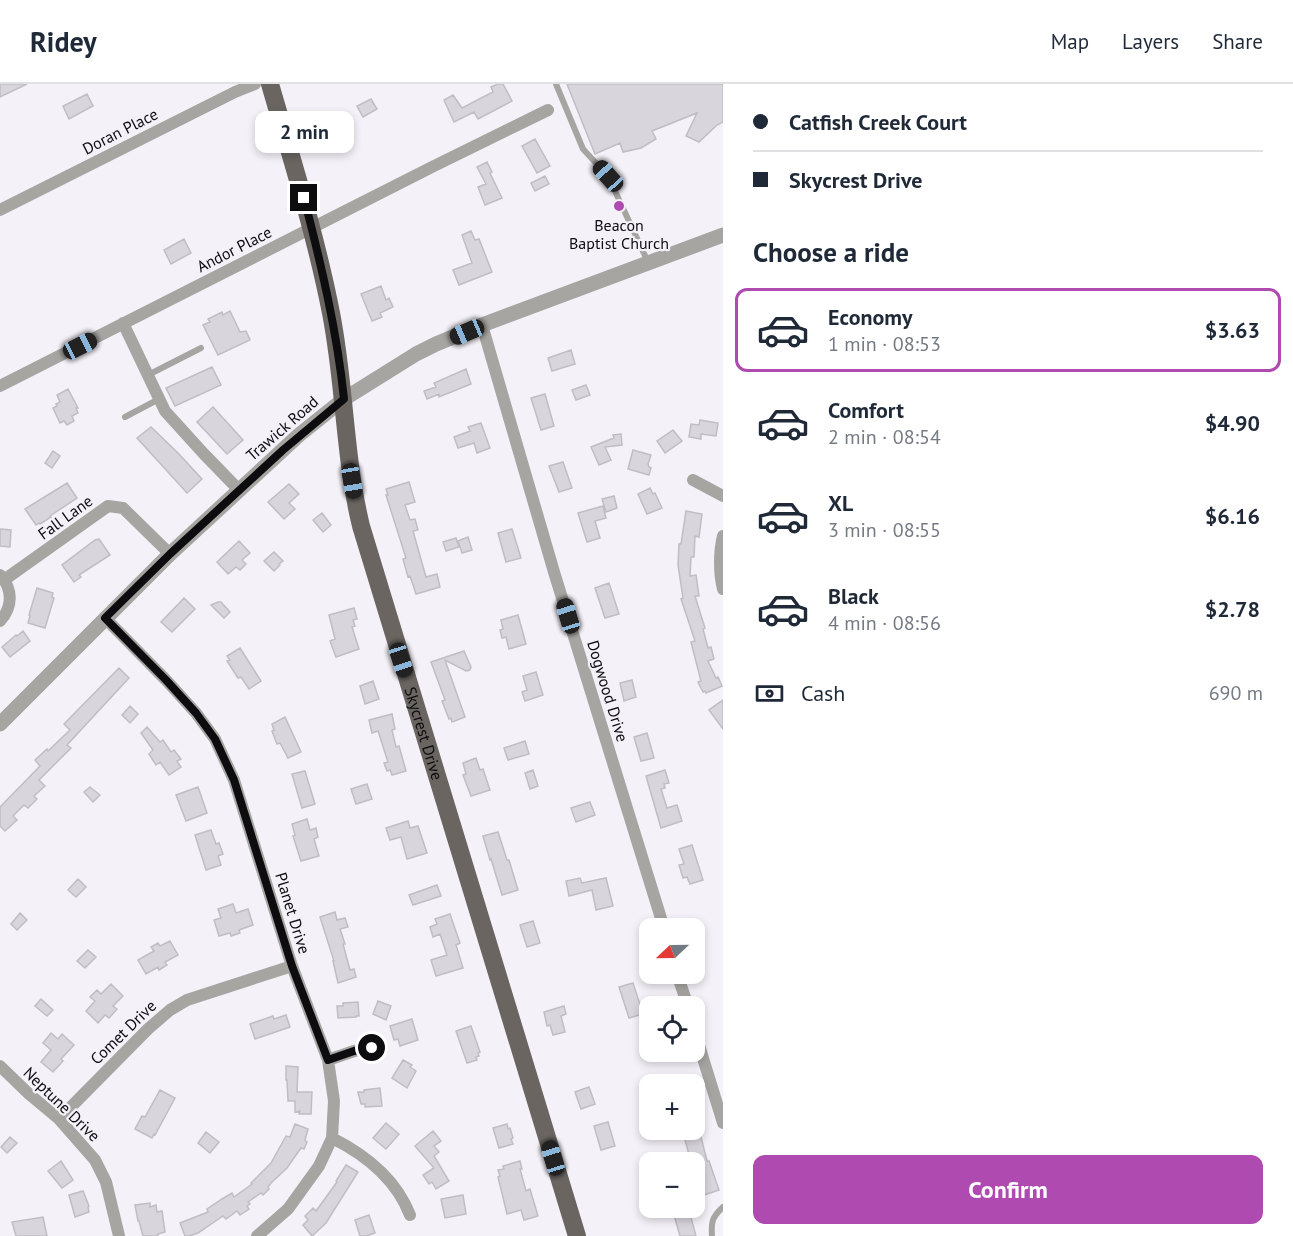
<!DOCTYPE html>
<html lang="en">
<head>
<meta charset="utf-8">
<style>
  :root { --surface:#fff; --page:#f2f2f3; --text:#1f2937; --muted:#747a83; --line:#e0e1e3; --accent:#ae4ab0 }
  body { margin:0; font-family:"PT Sans",sans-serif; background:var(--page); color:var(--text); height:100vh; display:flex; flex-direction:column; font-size:22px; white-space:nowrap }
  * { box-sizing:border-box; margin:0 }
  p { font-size:20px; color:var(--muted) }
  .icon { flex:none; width:33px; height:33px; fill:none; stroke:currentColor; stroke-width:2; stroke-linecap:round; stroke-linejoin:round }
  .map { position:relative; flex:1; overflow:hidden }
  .panel { display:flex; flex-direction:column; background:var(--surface); width:570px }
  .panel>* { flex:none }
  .top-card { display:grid; align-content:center; height:132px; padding:0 30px; background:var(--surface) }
  .needle { width:39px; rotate:248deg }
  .tools { position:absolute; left:639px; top:834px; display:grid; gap:12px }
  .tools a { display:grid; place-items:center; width:66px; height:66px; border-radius:12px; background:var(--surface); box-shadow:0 3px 9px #0003; font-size:30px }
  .end { position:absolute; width:27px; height:27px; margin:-14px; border:8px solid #0d0c0e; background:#fff; box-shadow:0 0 0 3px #fff }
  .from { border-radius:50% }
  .bubble { position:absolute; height:42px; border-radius:12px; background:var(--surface); box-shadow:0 3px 9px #0003; font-size:20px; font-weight:800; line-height:42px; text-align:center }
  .car { position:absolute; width:18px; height:36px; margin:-18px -9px; border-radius:8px; box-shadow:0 0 4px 2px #0007; background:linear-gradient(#222 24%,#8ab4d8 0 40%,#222 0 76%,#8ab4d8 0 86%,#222 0) }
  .top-card b { display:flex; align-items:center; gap:21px; height:57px; font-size:22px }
  .top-card b+b { border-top:2px solid var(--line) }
  .top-card i { width:15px; height:15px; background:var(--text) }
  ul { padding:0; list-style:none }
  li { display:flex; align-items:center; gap:18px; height:84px; margin:0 12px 9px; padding:0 18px; border:3px solid transparent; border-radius:12px }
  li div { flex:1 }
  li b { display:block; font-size:22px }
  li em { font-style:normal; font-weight:800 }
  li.selected { border-color:var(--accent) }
  li>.icon { width:54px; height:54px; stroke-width:1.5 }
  h2 { padding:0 30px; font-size:27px; line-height:72px }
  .pay { display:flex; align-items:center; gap:15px; height:66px; padding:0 30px; font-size:22px }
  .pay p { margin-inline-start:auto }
  .button { display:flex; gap:12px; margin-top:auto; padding:12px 30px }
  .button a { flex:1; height:69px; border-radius:12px; background:var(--accent); color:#fff; font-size:24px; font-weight:800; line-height:69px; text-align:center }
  header { display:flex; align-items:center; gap:36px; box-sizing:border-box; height:84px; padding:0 30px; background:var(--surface); border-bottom:2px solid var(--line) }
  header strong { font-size:28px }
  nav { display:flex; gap:33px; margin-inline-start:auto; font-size:21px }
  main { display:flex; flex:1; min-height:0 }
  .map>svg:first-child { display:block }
</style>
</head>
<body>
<header>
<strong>Ridey</strong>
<nav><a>Map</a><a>Layers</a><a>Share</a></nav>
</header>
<main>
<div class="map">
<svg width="723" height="1152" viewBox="0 0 723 1152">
  <rect width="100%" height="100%" fill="#f4f1f8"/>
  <path fill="#d9d5dc" stroke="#c0bdc3" stroke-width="1.5" d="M0 0H27L0 13Z
    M498 0H503L512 17 478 35 474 28 454 38 444 16 453 11 462 24 493 8 491 3Z
    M567 0H723V38L717 41 699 58 686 52 697 29 652 47 656 55 641 64 623 68 620 59 595 70Z
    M87 10 93 22 69 35 63 22Z
    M371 15 377 25 363 33 357 22Z
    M535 55 550 82 537 89 522 62Z
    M487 78 492 88 490 89 502 114 485 121 478 103 486 100 477 83Z
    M545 92 549 100 535 107 531 99Z
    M471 147 475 156 479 155 492 188 459 201 453 186 472 179 462 151Z
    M184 155 191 169 171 180 164 166Z
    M381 202 386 216 389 214 393 223 380 229 382 233 372 237 361 210Z
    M230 227 240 248 246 247 250 256 218 271 203 241 210 238 208 235 222 228 223 231Z
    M571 266 575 280 552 287 548 274Z
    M212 283 221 301 175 322 166 304Z
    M466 285 471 300 439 313V310L427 315 424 307 436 303 434 299Z
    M586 301 590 311 576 316 572 306Z
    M68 305 78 324H76L78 329 72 332 74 337 67 341 64 337 60 339 53 324 57 322 56 320 60 318 57 311Z
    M545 310 554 342 541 346 531 314Z
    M213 323 243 356 227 370 197 338Z
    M700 336 718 339 716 352 701 350V355L689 353 691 340 699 341Z
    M481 339 490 364 477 369 474 359 458 364 454 353 470 347 468 343Z
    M151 343 178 369 202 395 187 409 137 354Z
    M673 346 682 357 665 369 657 357Z
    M621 350 622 361 605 363 611 376 599 381 591 363 614 354 613 351Z
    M633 366 651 371 648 380 649 383 651 384 649 391 628 385Z
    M53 367 60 372 52 384 45 379Z
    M563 378 572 404 559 408 549 382Z
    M409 398 415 418 405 421 410 436 415 435 418 446 413 447 426 493 437 490 440 503 416 510 410 492 408 493 403 475 406 474 386 411H388L386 405Z
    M67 399 77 414 50 432 51 433 40 440 39 439 36 441 25 425Z
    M289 400 299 410 289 419 295 425 284 435 268 418Z
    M650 404 653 410 655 409 662 424 647 430 638 410Z
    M614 412 617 424 606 428 602 415Z
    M603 422 606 434 595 437 600 454 587 458 578 429Z
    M686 427 702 430 699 453 695 452 694 473H691L690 492 696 491 699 512H695L705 544 703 545 708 564 711 563 714 575 708 577 716 594 718 593 722 602 706 609 705 607 703 608 698 598 701 597 691 558 695 557 681 515 683 514 678 481 679 460H681Z
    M322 429 331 441 323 448 313 436Z
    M0 445 11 446 10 463 0 462Z
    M512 445 521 474 506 478 498 449Z
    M468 453 472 466 462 469 458 457Z
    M456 454 459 463 446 467 443 458Z
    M99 455 110 471 79 491 81 493 74 498 62 481 95 456Z
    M239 457 250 469 242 476 246 480 240 486 236 483 228 490 217 478Z
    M274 468 283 477 279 480 280 481 274 487 264 477Z
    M609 499 619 530 605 534 595 504Z
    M37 504 53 509 52 513 54 514 45 544 28 539 30 532 29 531Z
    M184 514 195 525 172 548 161 538Z
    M218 518H221L230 528 224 534 211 521Z
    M354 524 357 535 353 536 355 542 352 543 359 565 336 573 330 557 335 555 329 531Z
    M518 531 526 560 509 565 506 553 502 554 500 546 503 545 501 536Z
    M23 547 30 557 10 573 2 563 16 551 17 552Z
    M240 564 261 597 249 605 241 593 238 594 227 577 230 576 227 572Z
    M464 567 471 583 470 586 466 587 445 576 465 633 452 638 451 634 449 635 442 617 445 616 431 578Z
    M119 584 129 594 67 661 71 664 39 696 45 702 34 712 37 715 28 724 24 721 13 732 17 736 5 747 0 742V723L40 682 35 676 47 665 48 667 70 646 64 640Z
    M536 588 543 611 525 617 522 608 527 606 523 592Z
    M632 596 636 613 624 617 620 599Z
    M373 597 379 615 365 620 360 602Z
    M723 616V645L709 626Z
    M130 622 138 630 130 639 122 631Z
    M392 630 395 645 392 646 396 663 399 662 406 687 392 691 390 686 387 687 384 679 388 678 378 647 372 649 369 636Z
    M285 633 301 668 288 674 280 659 277 660 272 647 274 646 272 640Z
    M147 643 160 658 163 656 171 668 174 666 181 675 177 677 181 683 169 691 160 678 156 681 149 670 153 666 141 649Z
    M647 649 654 674 641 677 634 653Z
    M525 657 529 670 508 676 504 664Z
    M476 674 480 686 483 685 490 706 471 712 463 691 466 690 463 679Z
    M533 686 538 702 530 705 525 689Z
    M665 686 669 699 664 700 665 704 661 705 667 724 677 721 682 737 661 744 646 692Z
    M305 687 315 720 302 724 292 690Z
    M367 700 372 715 356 720 351 705Z
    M90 703 100 711 93 718 84 708Z
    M198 703 207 729 186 737 176 711Z
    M590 718 595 731 576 738 571 724Z
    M307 735 310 746 316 744 318 753 314 755 319 772 301 777 293 752 295 751 292 740Z
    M408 737 410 744 418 742 427 769 407 775 401 753 390 756 386 744Z
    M211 746 216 760 219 759 223 770 218 772 221 781 206 786 195 751Z
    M498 748 507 776H509L518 806 502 811 491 775 490 776 483 752Z
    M692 761 703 796 690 800 687 793 683 794 679 781 684 780 679 765Z
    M580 794 582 799 606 794 613 822 596 826 592 806 569 812 566 797Z
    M78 795 86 803 76 813 68 806Z
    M437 801 441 812 413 821 409 811Z
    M233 820 236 829 248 825 253 841 239 846 240 849 231 852 230 849 219 852 214 836 221 834 218 825Z
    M335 828 337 836 345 834 348 843 340 845 345 860H343L350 886 354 885 356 893 338 899 333 877H334L320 833Z
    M20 829 27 836 17 846 11 840Z
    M450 830 460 859 456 861 463 884 436 892 431 876 447 871 440 850 433 853 430 843 437 840 435 835Z
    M533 837 540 859 527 863 520 841Z
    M170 857 178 871 165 878 167 881 159 886 158 883 146 890 138 876 154 867 151 863 158 859 160 862Z
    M88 866 96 873 85 884 77 877Z
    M633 899 643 930 629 934 619 903Z
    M111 900 123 912 113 922 117 925 109 934 105 931 98 939 86 927 95 917 90 913 97 906 101 910Z
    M41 915 53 926 47 932 35 922Z
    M378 917 391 922 386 936 373 930Z
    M358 918 359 932H356V933L338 934 337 922H343V919Z
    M564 922 566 930 561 932 565 948 553 951 550 941 547 942 544 928Z
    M286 931 290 943 255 955 250 940 273 932 274 935Z
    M412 935 418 956 400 962 398 955 394 956 390 942Z
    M471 942 480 968 478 969 479 972 476 973 477 976 467 979 456 947Z
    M51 949 58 955 62 950 74 961 61 975 63 977 53 988 41 978 51 966 43 959Z
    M403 976 412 981 410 983 416 987 407 1004 392 994Z
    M286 982 298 983 297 1008H312L311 1030H299L300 1027 295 1028V1017H288L287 996H286Z
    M589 1003 595 1020 581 1025 575 1008Z
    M380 1004 382 1022 365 1023V1020H361L358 1008H364V1006Z
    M160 1006 175 1014 155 1051 154 1050 152 1054 135 1045 142 1032 145 1033Z
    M608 1038 615 1062 601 1066 594 1042Z
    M386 1039 399 1050 386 1065 373 1054Z
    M295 1040 308 1045 305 1056 307 1058 304 1065 301 1064 287 1084 271 1099 268 1103 269 1105 263 1111 261 1109 248 1118 250 1120 247 1122 249 1125 240 1131 237 1127 226 1135 223 1132 198 1149 189 1152H185L180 1139 208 1128 207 1125 222 1115 232 1109 234 1113 252 1100 251 1099 271 1079 286 1052 290 1053Z
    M507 1040 508 1045 510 1044 513 1054 511 1055 513 1060 499 1064 493 1044Z
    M699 1045 707 1077H709L719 1106 704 1111 694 1082V1073L690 1074 683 1049Z
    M433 1047 441 1057 434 1062 439 1068 434 1072 449 1097 436 1105 432 1098 429 1100 423 1091 434 1084 415 1062Z
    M206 1048 219 1058 210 1069 198 1059Z
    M10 1053 17 1059 7 1069 1 1063Z
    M61 1077 73 1096 62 1104 48 1087Z
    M520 1077 522 1085H520L526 1107 530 1105 538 1132 524 1136 521 1126 507 1130 498 1093 500 1092 498 1086 504 1085 503 1082Z
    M346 1081 358 1088 326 1139 312 1152 303 1141 308 1136 305 1132 313 1124 316 1127 337 1098 336 1097Z
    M83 1107 89 1122 88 1123 89 1128 75 1133 69 1111Z
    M463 1111 466 1130 445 1134 441 1115Z
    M150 1119V1123L156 1121 157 1128 162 1127 165 1148 158 1150V1152H143L139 1137H138L135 1121Z
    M672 1124H682L684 1131 690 1130 696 1152H680Z
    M369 1131 375 1149 366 1152H360L355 1136Z
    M43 1133 47 1152H16L12 1138Z"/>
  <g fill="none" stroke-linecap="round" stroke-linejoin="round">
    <path stroke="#a7a5a2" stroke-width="6" d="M556 0 583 65 608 92 648 178
      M148 291 201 264
      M125 333 159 315
      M712 1152C711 1138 712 1133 723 1123"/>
    <path stroke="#a7a5a2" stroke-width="12" d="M0 126 235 8 255 0
      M123 239 165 327 204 370 239 406
      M482 241 554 488 664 844
      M0 302 432 83 548 26
      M693 396 723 412
      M723 452C719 468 719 489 723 505
      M0 491C13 505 13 523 0 537
      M4 496 108 422 123 424 170 470
      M105 534 166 596 196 629 215 655 234 696 292 882 328 976 334 1017 332 1054 319 1082 288 1125 257 1152
      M677 890 688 922
      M694 945 723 1039
      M328 976 354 967 372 964
      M0 982 29 1010 59 1035 95 1076 106 1098 119 1152
      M59 1035 148 945 170 926 187 916 292 882
      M332 1054C366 1071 396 1095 410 1131"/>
    <path stroke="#a7a5a2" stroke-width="15" d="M0 640 170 470 299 351 344 315 416 270 436 260 482 241 723 151"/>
    <path stroke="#6a6561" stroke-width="18" id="s1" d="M270 0C292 76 316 152 331 229 345 300 344 372 361 442L577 1152"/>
  </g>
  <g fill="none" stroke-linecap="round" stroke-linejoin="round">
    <path stroke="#0d0c0e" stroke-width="8" d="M304 114C321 180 337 247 344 315L283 366 170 470 105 534 166 596 196 629 215 655 234 696 292 882 328 976 354 967 372 964"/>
  </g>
  <circle fill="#ae4ab0" stroke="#f4f1f8" stroke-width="2" cx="619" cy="122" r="6"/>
  <g text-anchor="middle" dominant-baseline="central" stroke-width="4.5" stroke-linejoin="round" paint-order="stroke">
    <g font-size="16" fill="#0d0c0e" stroke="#f4f1f8">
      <text transform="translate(120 47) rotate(-27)">Doran Place</text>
      <text transform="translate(234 165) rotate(-27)">Andor Place</text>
      <text transform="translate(282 344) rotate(-41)">Trawick Road</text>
      <text transform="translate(65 433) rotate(-36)">Fall Lane</text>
      <text transform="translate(608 607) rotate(73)">Dogwood Drive</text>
      <text stroke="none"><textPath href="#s1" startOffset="669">Skycrest Drive</textPath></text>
      <text transform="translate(293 829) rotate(73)">Planet Drive</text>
      <text transform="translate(123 948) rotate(-44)">Comet Drive</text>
      <text transform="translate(62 1020) rotate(44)">Neptune Drive</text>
    </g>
    <g font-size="16" fill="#0d0c0e" stroke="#f4f1f8">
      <text x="619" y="141">Beacon<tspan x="619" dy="18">Baptist Church</tspan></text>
    </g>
  </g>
</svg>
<div class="tools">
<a><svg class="needle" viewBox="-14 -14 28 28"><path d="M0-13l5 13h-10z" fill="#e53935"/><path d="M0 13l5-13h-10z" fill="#747a83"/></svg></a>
<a><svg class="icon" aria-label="locate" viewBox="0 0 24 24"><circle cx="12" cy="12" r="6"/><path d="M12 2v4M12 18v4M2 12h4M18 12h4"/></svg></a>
<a>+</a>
<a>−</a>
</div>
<i class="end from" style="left:372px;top:964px"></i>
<i class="end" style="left:304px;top:114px"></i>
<div class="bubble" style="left:255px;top:27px;width:99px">2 min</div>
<i class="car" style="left:608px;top:92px;rotate:318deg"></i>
<i class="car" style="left:467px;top:248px;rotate:247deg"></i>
<i class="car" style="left:80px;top:262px;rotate:63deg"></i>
<i class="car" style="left:352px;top:397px;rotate:170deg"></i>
<i class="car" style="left:568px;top:532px;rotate:343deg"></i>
<i class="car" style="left:401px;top:576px;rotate:162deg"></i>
<i class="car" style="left:553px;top:1074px;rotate:343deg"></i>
</div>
<section class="panel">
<div class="top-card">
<b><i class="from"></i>Catfish Creek Court</b>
<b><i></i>Skycrest Drive</b>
</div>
<h2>Choose a ride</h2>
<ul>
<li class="selected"><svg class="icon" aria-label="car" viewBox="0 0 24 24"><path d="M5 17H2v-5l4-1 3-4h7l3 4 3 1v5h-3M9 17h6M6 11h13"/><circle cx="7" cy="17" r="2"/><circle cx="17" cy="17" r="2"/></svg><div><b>Economy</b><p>1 min · 08:53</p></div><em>$3.63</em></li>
<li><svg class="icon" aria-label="car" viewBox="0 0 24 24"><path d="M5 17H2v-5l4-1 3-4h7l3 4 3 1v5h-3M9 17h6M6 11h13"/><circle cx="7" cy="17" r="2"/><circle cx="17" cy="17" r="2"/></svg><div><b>Comfort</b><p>2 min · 08:54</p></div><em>$4.90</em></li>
<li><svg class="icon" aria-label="car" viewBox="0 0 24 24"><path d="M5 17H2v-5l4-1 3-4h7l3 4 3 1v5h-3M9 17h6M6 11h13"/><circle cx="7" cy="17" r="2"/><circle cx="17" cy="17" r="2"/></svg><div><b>XL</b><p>3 min · 08:55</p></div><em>$6.16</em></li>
<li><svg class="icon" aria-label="car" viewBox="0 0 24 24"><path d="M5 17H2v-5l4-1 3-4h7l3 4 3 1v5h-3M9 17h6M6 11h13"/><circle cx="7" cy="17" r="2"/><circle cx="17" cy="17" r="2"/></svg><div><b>Black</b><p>4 min · 08:56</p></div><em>$2.78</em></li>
</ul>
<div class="pay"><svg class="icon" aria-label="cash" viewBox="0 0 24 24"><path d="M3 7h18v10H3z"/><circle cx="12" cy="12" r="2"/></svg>Cash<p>690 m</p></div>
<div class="button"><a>Confirm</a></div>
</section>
</main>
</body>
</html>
